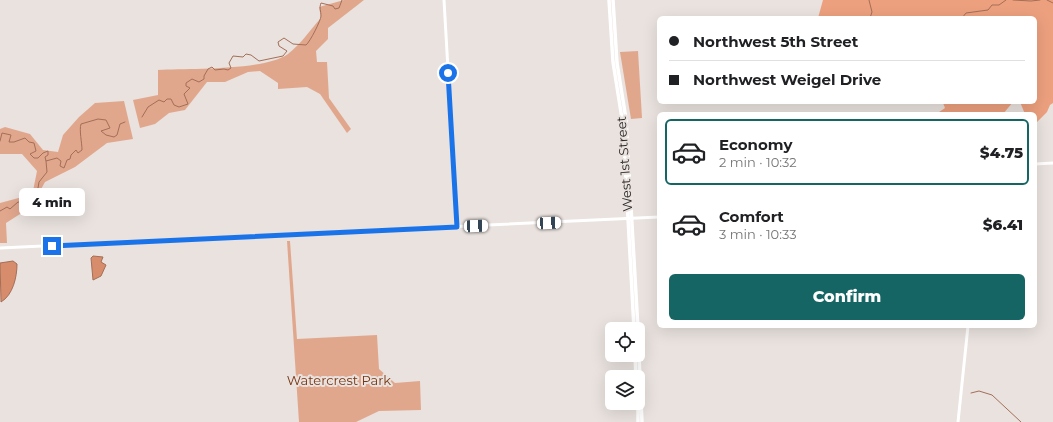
<!DOCTYPE html>
<html lang="en">
<head>
<meta charset="utf-8">
<style>
  :root { --surface:#fff; --page:#f6f6f6; --text:#202124; --muted:#757577; --line:#e0e0e0; --accent:#166565 }
  body { margin:0; font-family:Montserrat,sans-serif; background:var(--page); color:var(--text); height:100vh; display:flex; flex-direction:column; font-size:15px; white-space:nowrap }
  * { box-sizing:border-box; margin:0 }
  p { font-size:13px; color:var(--muted) }
  .icon { flex:none; width:22px; height:22px; fill:none; stroke:currentColor; stroke-width:2; stroke-linecap:round; stroke-linejoin:round }
  .map { position:relative; flex:1; overflow:hidden }
  .sheet { position:absolute; left:657px; top:112px; width:380px; height:216px; display:flex; flex-direction:column; background:var(--surface); border-radius:6px; box-shadow:0 4px 16px #0002 }
  .sheet>* { flex:none }
  .top-card { position:absolute; left:657px; top:16px; width:380px; height:88px; border-radius:6px; box-shadow:0 4px 16px #0002; display:grid; align-content:center; height:88px; padding:0 12px; background:var(--surface) }
  .fabs { position:absolute; left:605px; top:322px; display:grid; gap:8px }
  .fabs a { display:grid; place-items:center; width:40px; height:40px; border-radius:6px; background:var(--surface); box-shadow:0 4px 16px #0002; font-size:20px }
  .end { position:absolute; width:18px; height:18px; margin:-9px; border:5px solid #1a73e8; background:#fff; box-shadow:0 0 0 2px #fff }
  .from { border-radius:50% }
  .bubble { position:absolute; height:28px; border-radius:6px; background:var(--surface); box-shadow:0 4px 16px #0002; font-size:13px; font-weight:800; line-height:28px; text-align:center }
  .car { position:absolute; width:12px; height:24px; margin:-12px -6px; border-radius:5px; box-shadow:0 0 3px 1px #0007; background:linear-gradient(#fff 24%,#345 0 40%,#fff 0 76%,#345 0 86%,#fff 0) }
  .top-card b { display:flex; align-items:center; gap:14px; height:38px; font-size:15px }
  .top-card b+b { border-top:1px solid var(--line) }
  .top-card i { width:10px; height:10px; background:var(--text) }
  ul { padding:7px 0 0; list-style:none }
  li { display:flex; align-items:center; gap:12px; height:66px; margin:0 8px 6px; padding:0 4px; border:2px solid transparent; border-radius:6px }
  li div { flex:1 }
  li b { display:block; font-size:15px }
  li em { font-style:normal; font-weight:800 }
  li.current { border-color:var(--accent) }
  li>.icon { width:36px; height:36px; stroke-width:1.5 }
  .button { display:flex; gap:8px; margin-top:auto; padding:8px 12px }
  .button a { flex:1; height:46px; border-radius:6px; background:var(--accent); color:#fff; font-size:16px; font-weight:800; line-height:46px; text-align:center }
  .map>svg:first-child { display:block }
</style>
</head>
<body>
<div class="map">
<svg width="1053" height="422" viewBox="0 0 1053 422">
  <rect width="100%" height="100%" fill="#e9e2de"/>
  <path fill="#e1a78d" d="M344 0H364L328 28V39L316 51 317 62H327L329 98 351 129 347 133 320 94 307 87 278 89V83L260 71 248 72 225 82H207L185 110 169 113 155 124 140 128 133 100 158 95V70C189 68 264 71 288 54 301 44 310 30 321 18L319 7Z
    M638 51 642 118 631 119 620 52Z
    M124 101 133 139 107 143 75 167 45 182 31 207 6 223 7 243H0V203L26 196 33 191 37 171 22 154H0V129L5 127 30 134 43 150 58 152 63 135 79 117 95 103Z
    M287 241H290L297 339 377 335 379 369 395 383 420 381 421 410 379 411 356 422H299Z"/>
  <path fill="#eca07e" d="M823 0H1053V103L1050 105 1047 112 1035 124V114H1025L1020 102H1035V18H818Z
    M945 102H1013L1003 114H936L945 108 943 103Z"/>
  <path fill="#d78c6b" stroke="#a46e57" d="M93 256 103 257 101 262 106 265 101 276 93 280 91 258Z
    M13 261 17 264C17 277 13 295 1 302L0 263Z"/>
  <g fill="none" stroke-linecap="round" stroke-linejoin="round">
    <path stroke="#a46e57" stroke-width="1" d="M869 0 872 12 870 18
      M1013 0 1031 1 1040 0
      M1047 0 1053 3
      M962 18 966 13 988 10 992 5H999L1006 0
      M142 117 148 107 159 100 164 102 167 99H171L174 105 179 107 188 104 184 94 190 88 186 86V83L192 79 199 82 204 79V76L208 69 212 67 215 70 224 69 228 70 231 68 229 63 233 56 243 57 246 54 251 55 259 61 283 56 287 51 279 46 278 42 284 38 293 44 306 45C310 42 321 20 321 16 321 11 319 8 321 3L333 6 335 9 339 8 342 0
      M0 141 2 133 11 135 9 142H14L25 138 29 142 34 143 36 151 30 154 34 158H38L43 153 48 151V155L45 157 46 161 57 158 61 161 60 166 64 168 67 160 70 159 71 155 76 150 78 153 82 150C82 143 79 130 81 124L98 119 106 120 110 128 101 131 106 135 114 137 117 135 120 124 125 122
      M0 211 7 207 10 209 18 202 28 203 34 191 38 188 39 182 47 172 46 161
      M971 393 979 391 992 395 1021 422"/>
    <path stroke="#fff" stroke-width="3" d="M444 0 457 227
      M1035 164 1053 163
      M0 248 659 217
      M958 422 968 326"/>
    <path stroke="#fff" stroke-width="3.5" d="M609 0 613 62 623 125 634 329
      M613 0 617 63 626 119 638 329
      M638 334 642 422
      M635 355 636 377
      M638 403V422"/>
  </g>
  <g fill="none" stroke-linecap="round" stroke-linejoin="round">
    <path stroke="#1a73e8" stroke-width="5" d="M52 246 457 227 448 73"/>
  </g>
  <g text-anchor="middle" dominant-baseline="central" stroke-width="4" stroke-linejoin="round" paint-order="stroke">
    <g font-size="13" fill="#2c2928" stroke="#e9e2de">
      <text transform="translate(624 164) rotate(-94)">West 1st Street</text>
    </g>
    <g font-size="13" fill="#783410" stroke="#e9e2de">
      <text x="339" y="380">Watercrest Park</text>
    </g>
  </g>
</svg>
<div class="fabs">
<a><svg class="icon" aria-label="locate" viewBox="0 0 24 24"><circle cx="12" cy="12" r="6"/><path d="M12 2v4M12 18v4M2 12h4M18 12h4"/></svg></a>
<a><svg class="icon" aria-label="layers" viewBox="0 0 24 24"><path d="M12 4l9 5-9 5-9-5zM3 14l9 5 9-5"/></svg></a>
</div>
<i class="end from" style="left:448px;top:73px"></i>
<i class="end" style="left:52px;top:246px"></i>
<div class="bubble" style="left:19px;top:188px;width:66px">4 min</div>
<i class="car" style="left:549px;top:223px;rotate:87deg"></i>
<i class="car" style="left:476px;top:226px;rotate:88deg"></i>
<div class="top-card">
<b><i class="from"></i>Northwest 5th Street</b>
<b><i></i>Northwest Weigel Drive</b>
</div>
<section class="sheet">
<ul>
<li class="current"><svg class="icon" aria-label="car" viewBox="0 0 24 24"><path d="M5 17H2v-5l4-1 3-4h7l3 4 3 1v5h-3M9 17h6M6 11h13"/><circle cx="7" cy="17" r="2"/><circle cx="17" cy="17" r="2"/></svg><div><b>Economy</b><p>2 min · 10:32</p></div><em>$4.75</em></li>
<li><svg class="icon" aria-label="car" viewBox="0 0 24 24"><path d="M5 17H2v-5l4-1 3-4h7l3 4 3 1v5h-3M9 17h6M6 11h13"/><circle cx="7" cy="17" r="2"/><circle cx="17" cy="17" r="2"/></svg><div><b>Comfort</b><p>3 min · 10:33</p></div><em>$6.41</em></li>
</ul>
<div class="button"><a>Confirm</a></div>
</section>
</div>
</body>
</html>
